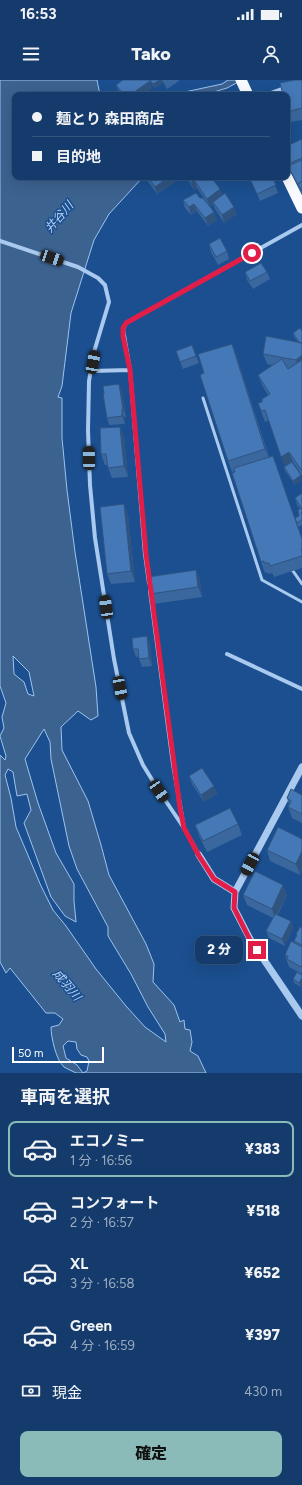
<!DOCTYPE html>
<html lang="ja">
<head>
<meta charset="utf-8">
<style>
  :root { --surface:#143b6b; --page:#1d4271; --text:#f1f3f6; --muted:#9dadc1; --line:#33557e; --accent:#8bbbb9 }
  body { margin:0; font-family:Figtree,"Noto Sans JP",sans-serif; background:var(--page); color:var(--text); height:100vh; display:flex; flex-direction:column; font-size:15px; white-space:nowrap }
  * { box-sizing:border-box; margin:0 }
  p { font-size:13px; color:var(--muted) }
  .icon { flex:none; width:22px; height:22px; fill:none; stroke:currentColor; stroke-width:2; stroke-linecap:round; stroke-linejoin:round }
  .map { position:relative; height:993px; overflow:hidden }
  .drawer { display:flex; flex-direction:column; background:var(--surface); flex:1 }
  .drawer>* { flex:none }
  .guide { position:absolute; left:12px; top:12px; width:278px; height:88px; border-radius:8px; box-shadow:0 4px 16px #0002,0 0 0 1px var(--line); display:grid; align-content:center; height:88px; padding:0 20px; background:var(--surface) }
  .scale { position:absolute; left:12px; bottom:10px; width:92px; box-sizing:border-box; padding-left:4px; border:2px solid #fff; border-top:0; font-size:11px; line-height:14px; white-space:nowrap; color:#fff; -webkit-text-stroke:3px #1b4f8f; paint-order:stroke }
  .end { position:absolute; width:18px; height:18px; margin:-9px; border:5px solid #e11d48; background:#fff; box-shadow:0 0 0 2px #fff }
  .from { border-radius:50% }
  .bubble { position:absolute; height:28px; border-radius:8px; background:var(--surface); box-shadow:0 4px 16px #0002,0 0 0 1px var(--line); font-size:13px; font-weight:800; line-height:28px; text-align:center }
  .car { position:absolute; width:12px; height:24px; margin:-12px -6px; border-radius:5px; box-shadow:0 0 3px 1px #0007; background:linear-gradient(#222 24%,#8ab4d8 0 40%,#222 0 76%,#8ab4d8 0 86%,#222 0) }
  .guide b { display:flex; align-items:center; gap:14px; height:38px; font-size:15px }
  .guide b+b { border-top:1px solid var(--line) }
  .guide i { width:10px; height:10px; background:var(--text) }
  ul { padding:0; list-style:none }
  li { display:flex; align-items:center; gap:12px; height:56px; margin:0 8px 6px; padding:0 12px; border:2px solid transparent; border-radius:8px }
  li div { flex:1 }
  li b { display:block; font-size:15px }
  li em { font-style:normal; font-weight:800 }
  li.active { border-color:var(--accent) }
  li>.icon { width:36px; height:36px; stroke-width:1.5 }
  h2 { padding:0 20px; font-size:18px; line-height:48px }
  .pay { display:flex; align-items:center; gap:10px; height:44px; padding:0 20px; font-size:15px }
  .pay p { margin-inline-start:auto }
  .primary-button { display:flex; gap:8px; margin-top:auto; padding:8px 20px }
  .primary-button a { flex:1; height:46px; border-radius:8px; background:var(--accent); color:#111; font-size:16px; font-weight:800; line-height:46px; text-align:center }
  .status { display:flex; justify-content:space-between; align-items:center; height:28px; padding:0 20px; background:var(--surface); direction:ltr }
  .status svg { height:11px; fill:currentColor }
  header { display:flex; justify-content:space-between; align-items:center; height:52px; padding:0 20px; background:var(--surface); font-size:18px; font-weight:800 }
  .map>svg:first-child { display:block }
</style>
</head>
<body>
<div class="status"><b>16:53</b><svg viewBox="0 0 49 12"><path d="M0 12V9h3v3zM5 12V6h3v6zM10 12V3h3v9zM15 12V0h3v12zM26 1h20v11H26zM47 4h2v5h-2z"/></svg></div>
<header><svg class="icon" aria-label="menu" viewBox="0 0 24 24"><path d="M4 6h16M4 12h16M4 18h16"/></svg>Tako<svg class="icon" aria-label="person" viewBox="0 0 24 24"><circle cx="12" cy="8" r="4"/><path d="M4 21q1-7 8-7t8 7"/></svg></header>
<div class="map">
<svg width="302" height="993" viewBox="0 0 302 993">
  <rect width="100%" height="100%" fill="#1b4f8f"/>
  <path fill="#3c6290" stroke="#9cc4f0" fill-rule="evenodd" d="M0 0H97L100 15H15V97H143L109 134 94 160 71 233 62 306 58 317 62 318V358L67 410 75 472 96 607 98 636 91 640 78 631 61 647 62 670 88 721 101 765 109 795 146 864 154 884 153 902 174 925 180 942 184 940 185 949 190 950 192 962 190 971 198 976 206 993H76C72 991 68 989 64 987 56 980 51 957 51 947L59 945 63 939 55 933H46L10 888 6 893 0 882V675L5 680 6 676 0 656 4 648 2 637 6 623 0 606ZM13 576 29 592 34 616 28 614 24 602 14 594ZM44 649 50 662 51 679 69 766 77 789 108 847V856L131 894 148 927 165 954 166 962 145 947 126 926 96 889 66 846 53 830 41 806 16 747 11 718 5 695 8 689 13 692 17 716 27 714 31 730 24 743 51 817 65 836 76 842 74 821V804L56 773 38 723 25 679ZM68 961 76 962 77 969 81 975 87 977 89 981 87 991 83 993 77 985 66 978 63 966Z
    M228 0H242L227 8 204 15H178L180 13 222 4Z"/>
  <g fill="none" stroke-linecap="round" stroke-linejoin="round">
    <path stroke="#a9c9ee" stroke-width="3" d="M203 318 262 500 302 522
      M293 491 302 504"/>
    <path stroke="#a9c9ee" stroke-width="4" d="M266 15 285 8
      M0 161 78 187 98 198 105 205 109 222 94 272 89 301 88 350 90 405 95 458 114 579 129 653 143 685 159 711 184 748 199 775
      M91 291 130 290
      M149 503 145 474 130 290 123 249 126 243 302 145
      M150 511 173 684 184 748
      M227 574 302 609"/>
    <path stroke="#a9c9ee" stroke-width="7" d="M302 687 235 812 234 828 250 859 302 936
      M199 775 214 799 235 812"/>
    <path stroke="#f8faff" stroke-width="11" d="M241 0 248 15
      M287 97 302 128"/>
  </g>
  <path fill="#3a679d" d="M149 0H162L163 3 155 8Z
    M162 0H179V1L167 9Z
    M302 0V40L290 42 287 33V15Z
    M116 5 152 8 143 15H121L119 12Z
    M302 59V115L291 93 289 86 290 85 287 78V66Z
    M146 97H177L178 100 157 114 147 100Z
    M186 97H211L220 109 222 115 237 134 224 143 215 129 213 124 210 126 217 140 208 146 197 131 191 135 185 128 183 120 200 118 208 124 197 108 194 110Z
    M248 97H272L278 113 260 121 252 103Z
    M209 164 227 171 229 179 218 185 211 172Z
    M245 192H267L270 199 253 209 247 200Z
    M302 251V396L293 382V383L295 405 285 391 284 387H285L269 340 265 342 261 331 262 322 268 315 262 305 258 295 272 285 267 284 263 274 299 263 294 257 293 253Z
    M192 265 199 283 183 289 176 271Z
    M236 274 269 377 295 438 299 436 300 429 297 425 295 418 302 413V445L298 447 302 458V488L274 497 272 493 268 494 267 492 265 493 261 482 235 391 232 392 228 381 204 293Z
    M122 312 126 337H124L125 344 109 345 107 338Z
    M124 357 128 397 112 398 108 388 107 385H105L101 374Z
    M124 424 128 435 135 502 111 504 107 494Z
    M196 490 200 501 202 517 154 524 150 514Z
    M150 563 152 586 142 587 139 579V576L136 577 133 569Z
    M189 696 214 706 217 714 204 722 192 704Z
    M302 715V743L292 738 288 727 289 725 287 718Z
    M238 744 242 755 207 772 199 756 195 745Z
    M302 759V790L300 795 270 781 267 770Z
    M283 805 287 815 278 835 291 841 293 848 285 866 269 858 266 851 273 838 247 825 243 815Z
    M302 848V894L289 887 285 875 295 864 294 861 296 856V854Z
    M302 895V905L301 907 294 903 293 899Z"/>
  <path fill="#305480" d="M160 0H162L163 3 155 8 153 4Z
    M150 1 152 8 143 15H130Z
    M169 97H177L178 100 157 114 155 107Z
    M194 100 197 108 194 110 191 103Z
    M220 109 223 117 213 122V124L209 126 207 119Z
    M194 124 197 131 191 135 189 127Z
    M234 127 237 134 224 143 222 135Z
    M214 132 217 140 208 146 205 138Z
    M232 264 236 274 269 380 265 369Z
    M302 275V289L300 291 296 280Z
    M119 304 122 312 126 337 123 329Z
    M122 329 124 337 125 344 122 336Z
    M120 347 124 357 128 397 124 386Z
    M289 372 293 382 285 388 281 377Z
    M301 395 302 400 295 405 293 401Z
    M124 424 128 435 135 502 131 491Z
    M196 490 200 501 202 517 198 507Z
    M147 556 150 563 152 586 149 578Z
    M214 706 217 714 204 722 201 715Z
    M302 771V790L300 795 296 784Z
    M283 805 287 815 275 839 272 829Z
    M291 841 293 848 285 866 282 859Z
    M302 898V905L301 907 299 903Z"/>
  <path fill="#4478b7" stroke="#305480" d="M123 0H149L150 1 130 15H124L116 5Z
    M150 0H160L153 4Z
    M295 0H302V28L287 32V15H283L280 3Z
    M302 59V78L290 83 287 77V66Z
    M302 80V101L298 104V105L288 86Z
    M148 97H169L155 107Z
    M187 97H211L220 109 207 119 194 100 191 103Z
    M249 97H272L276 105 257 114Z
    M302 101V111L298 104Z
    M196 113 200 118H203L214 132 205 138 194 124 189 127 183 120Z
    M225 113 234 127 222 135 213 122Z
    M220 158 227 171 216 177 209 164Z
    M261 183 267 192 250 201 245 192Z
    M300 248 302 251V263H300L293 253Z
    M266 256 302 263V275L296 280 263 274Z
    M232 264 265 369 228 381 200 295 204 293 198 274Z
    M192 265 196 276 180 282 176 271Z
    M282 279 288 289 302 280V391L289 372 281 377 265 330 261 331 258 323 262 322V319L270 314 258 295Z
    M119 304 123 329H122V336L107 338 103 314H104L103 306Z
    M120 347 124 386 108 388 106 374H101L100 348Z
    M273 376 302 459V469H301L302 471V476L270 486 269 483H264V481L261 482 232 393 235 392 234 388Z
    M292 382 301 395 293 401 284 387Z
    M302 413V429L295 418Z
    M124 424 131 491 107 494 100 427Z
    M301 428 302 430V432L301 433 302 435V440L297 443 295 438 299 436 298 430Z
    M196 490 198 507 150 514 148 497Z
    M147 556 149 578 139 579 138 569H133L132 558Z
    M202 688 214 706 201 715 189 696Z
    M291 709 302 715V734L288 727 291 721 287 718Z
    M230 728 238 744 203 761 195 745Z
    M278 747 302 759V771L296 784 267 770Z
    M255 791 283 805 272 829 243 815Z
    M275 834 291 841 282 859 266 851Z
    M300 847 302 848V865L294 861 297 855 296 854Z
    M291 861 302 867V885L301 887 287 879 288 876 285 875Z
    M297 892 302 895V898L299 903 293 899Z"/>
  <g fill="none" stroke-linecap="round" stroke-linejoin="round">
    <path stroke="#e11d48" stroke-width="5" d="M252 173 126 243 123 248V256L130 290 146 474 180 728 184 748 199 776 214 799 235 812 234 828 250 860 257 870"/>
  </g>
  <g text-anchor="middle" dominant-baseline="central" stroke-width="3" stroke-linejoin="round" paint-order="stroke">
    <g font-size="12" font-style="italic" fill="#b5d3f5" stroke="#1b4f8f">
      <text transform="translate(59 137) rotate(-49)">井谷川</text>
      <text transform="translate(67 905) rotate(50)">成羽川</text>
    </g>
  </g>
</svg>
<div class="scale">50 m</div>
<i class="end from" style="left:252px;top:173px"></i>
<i class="end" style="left:257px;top:870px"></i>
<div class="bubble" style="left:195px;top:856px;width:48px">2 分</div>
<i class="car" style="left:52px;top:178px;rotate:108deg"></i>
<i class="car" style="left:93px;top:282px;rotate:11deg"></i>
<i class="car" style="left:89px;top:378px;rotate:359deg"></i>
<i class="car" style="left:106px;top:527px;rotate:352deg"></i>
<i class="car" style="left:120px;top:608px;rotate:169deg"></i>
<i class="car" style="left:159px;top:711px;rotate:146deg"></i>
<i class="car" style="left:250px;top:784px;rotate:208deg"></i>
<div class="guide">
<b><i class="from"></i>麺とり 森田商店</b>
<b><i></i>目的地</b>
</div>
</div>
<section class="drawer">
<h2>車両を選択</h2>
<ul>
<li class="active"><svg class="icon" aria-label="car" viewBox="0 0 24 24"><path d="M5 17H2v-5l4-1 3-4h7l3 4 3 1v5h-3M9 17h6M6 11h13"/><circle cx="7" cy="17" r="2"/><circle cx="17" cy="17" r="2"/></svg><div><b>エコノミー</b><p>1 分 · 16:56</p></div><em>¥383</em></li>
<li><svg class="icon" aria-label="car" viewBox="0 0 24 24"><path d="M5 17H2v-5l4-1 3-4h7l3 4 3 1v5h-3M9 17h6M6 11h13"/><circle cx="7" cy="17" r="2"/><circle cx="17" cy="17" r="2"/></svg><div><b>コンフォート</b><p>2 分 · 16:57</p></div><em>¥518</em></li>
<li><svg class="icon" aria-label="car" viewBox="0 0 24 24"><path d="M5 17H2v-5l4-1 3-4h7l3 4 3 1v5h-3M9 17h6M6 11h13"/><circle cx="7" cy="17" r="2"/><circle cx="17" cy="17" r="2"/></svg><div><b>XL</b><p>3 分 · 16:58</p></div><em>¥652</em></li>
<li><svg class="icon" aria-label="car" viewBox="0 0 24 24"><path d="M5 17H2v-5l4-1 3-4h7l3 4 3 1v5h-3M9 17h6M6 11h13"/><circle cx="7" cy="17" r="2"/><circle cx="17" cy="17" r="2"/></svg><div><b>Green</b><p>4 分 · 16:59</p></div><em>¥397</em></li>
</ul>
<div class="pay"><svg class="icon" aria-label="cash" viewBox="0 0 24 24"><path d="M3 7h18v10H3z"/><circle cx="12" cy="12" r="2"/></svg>現金<p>430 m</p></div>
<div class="primary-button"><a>確定</a></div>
</section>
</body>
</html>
